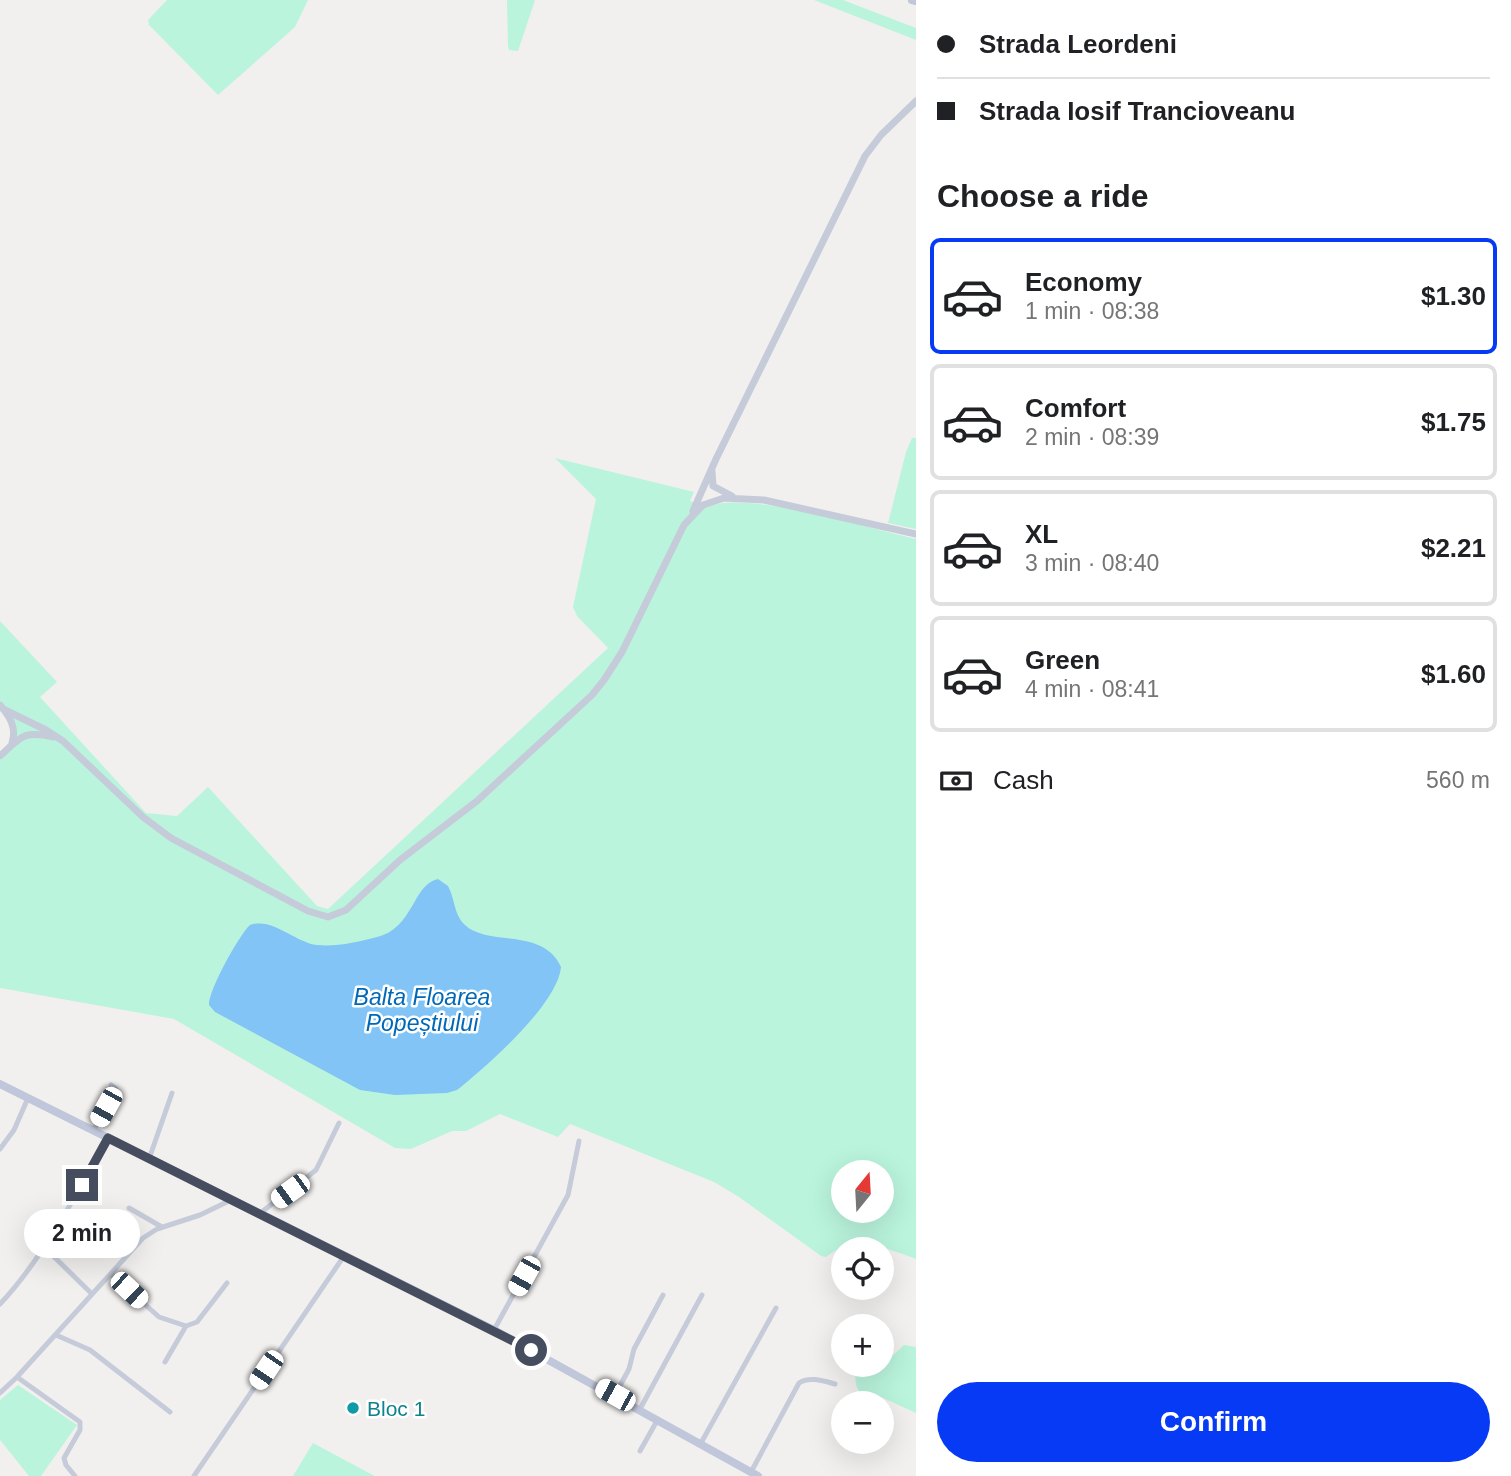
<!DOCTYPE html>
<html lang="en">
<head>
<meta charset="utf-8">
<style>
  :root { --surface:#fff; --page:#f6f6f6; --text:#202124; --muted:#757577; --line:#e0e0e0; --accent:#063af5 }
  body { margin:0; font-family:Arial,sans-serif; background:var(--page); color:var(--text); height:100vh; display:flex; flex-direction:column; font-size:26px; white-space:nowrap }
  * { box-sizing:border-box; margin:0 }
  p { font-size:23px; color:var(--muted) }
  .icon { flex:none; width:38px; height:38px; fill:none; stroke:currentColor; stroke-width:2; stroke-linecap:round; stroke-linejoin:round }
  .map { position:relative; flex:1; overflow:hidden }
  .sheet { display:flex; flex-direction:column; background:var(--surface); width:595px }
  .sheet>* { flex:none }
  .banner { display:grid; align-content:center; height:154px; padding:0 21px; background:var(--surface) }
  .needle { width:46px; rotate:18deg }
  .controls { position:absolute; left:831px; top:1160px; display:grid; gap:14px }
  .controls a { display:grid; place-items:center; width:63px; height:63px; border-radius:50%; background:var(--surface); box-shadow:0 7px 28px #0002; font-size:35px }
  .end { position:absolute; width:32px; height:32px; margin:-16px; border:9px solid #454d5f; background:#fff; box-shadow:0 0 0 4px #fff }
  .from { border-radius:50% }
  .bubble { position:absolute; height:49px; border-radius:24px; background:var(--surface); box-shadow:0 7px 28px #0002; font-size:23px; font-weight:800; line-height:49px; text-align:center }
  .car { position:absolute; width:21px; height:42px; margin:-21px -10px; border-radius:9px; box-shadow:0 0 5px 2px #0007; background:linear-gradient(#fff 24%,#345 0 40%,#fff 0 76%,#345 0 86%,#fff 0) }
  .banner b { display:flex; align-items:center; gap:24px; height:66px; font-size:26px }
  .banner b+b { border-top:2px solid var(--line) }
  .banner i { width:18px; height:18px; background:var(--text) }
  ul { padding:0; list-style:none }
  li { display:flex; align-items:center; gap:21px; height:116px; margin:0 14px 10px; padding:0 7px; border:4px solid var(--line); border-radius:10px }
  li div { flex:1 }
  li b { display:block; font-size:26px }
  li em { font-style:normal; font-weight:800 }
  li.on { border-color:var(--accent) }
  li>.icon { width:63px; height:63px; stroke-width:1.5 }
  h2 { padding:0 21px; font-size:32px; line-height:84px }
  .pay { display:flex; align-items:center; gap:18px; height:77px; padding:0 21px; font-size:26px }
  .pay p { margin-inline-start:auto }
  .action { display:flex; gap:14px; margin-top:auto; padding:14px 21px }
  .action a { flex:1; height:80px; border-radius:42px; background:var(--accent); color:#fff; font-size:28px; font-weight:800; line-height:80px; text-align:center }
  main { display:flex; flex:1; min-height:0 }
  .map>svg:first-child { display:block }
</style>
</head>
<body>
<main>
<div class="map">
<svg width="916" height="1476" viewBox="0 0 916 1476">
  <rect width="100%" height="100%" fill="#f2f0ef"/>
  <path fill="#baf4dd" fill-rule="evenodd" d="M167 0H308L295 27 218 95 149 25 148 20Z
    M507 0H535L518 51 509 50 508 46Z
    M814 0H843L916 28V40Z
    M912 438H916V529L888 523 906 452Z
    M555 458 694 492 690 501 708 507C744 489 872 529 916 539V1259C887 1248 853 1235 826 1257L821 1256 739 1197 714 1182 570 1124 558 1137 500 1114 466 1131H452L411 1149 395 1148 174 1019 0 988V760L10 751C12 735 11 713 0 700V621L57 682 40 697 146 813 177 816 208 787 317 906 328 909 608 648 577 616 573 607 596 499ZM844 1172H882V1211H844Z
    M904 1345 916 1347V1413L881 1397 865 1398C855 1390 853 1377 858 1365H882V1359L891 1357Z
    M18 1385 77 1425 41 1476H29L0 1440V1400Z
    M313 1443 369 1473 375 1476H293Z"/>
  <path fill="#82c4f5" d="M438 879 448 886C455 899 454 915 465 925 488 947 543 927 561 967 558 1004 486 1067 457 1090L447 1093 395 1095 360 1090 215 1012 209 1005C208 991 239 935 250 925 273 917 294 942 317 945 335 947 359 942 377 937 414 928 412 885 438 879Z"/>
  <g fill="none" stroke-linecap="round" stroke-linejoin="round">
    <path stroke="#c5cbd8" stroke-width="5" d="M93 1131 116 1089 111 1085
      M0 1149 14 1130 28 1098
      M149 1159 172 1093
      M129 1208 162 1227
      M259 1214 316 1170 339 1123
      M43 1246 92 1294
      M111 1274 159 1317 186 1326 197 1322 227 1283
      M0 1304C42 1260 78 1191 108 1138
      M494 1330 568 1195 579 1141
      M56 1335 90 1350 170 1412
      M165 1362 186 1326
      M17 1377 80 1422V1430L64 1458 66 1465 75 1476
      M0 1393 17 1377 143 1238 157 1229 200 1215 231 1200
      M615 1395 629 1369 634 1349 663 1295
      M640 1409 702 1295
      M701 1443 776 1308
      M640 1451 658 1419
      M751 1472 799 1383C809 1376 824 1381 835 1384
      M194 1476 344 1256"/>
    <path stroke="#c5cbd8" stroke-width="7" d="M712 471 713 486 732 496
      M693 511 716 459 865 156 881 135 916 101
      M0 705C10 717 17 728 12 743
      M3 709 46 730 63 741 143 817 171 838 308 911 328 917 346 910 400 860 477 801 592 695 604 680 622 652 684 525 703 505 724 498 764 500 916 534
      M0 756C21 737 23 730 54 737"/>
    <path stroke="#c0c7da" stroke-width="8" d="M912 0 916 1
      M0 1084 494 1330 758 1476"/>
  </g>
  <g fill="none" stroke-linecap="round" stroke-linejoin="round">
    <path stroke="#454d5f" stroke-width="9" d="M82 1185 108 1138 531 1350"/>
  </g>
  <circle fill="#0f9aa8" stroke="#fff" stroke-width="2.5" cx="353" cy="1408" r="7"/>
  <g text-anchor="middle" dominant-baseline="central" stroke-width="5" stroke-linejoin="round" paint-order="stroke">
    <g font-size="21" fill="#0d838f" stroke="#fff" text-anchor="start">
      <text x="367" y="1408">Bloc 1</text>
    </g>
    <g font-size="23" font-style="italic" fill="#0068b7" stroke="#fff">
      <text x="422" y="997">Balta Floarea<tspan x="422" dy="26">Popeștiului</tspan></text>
    </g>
  </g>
</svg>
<div class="controls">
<a><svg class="needle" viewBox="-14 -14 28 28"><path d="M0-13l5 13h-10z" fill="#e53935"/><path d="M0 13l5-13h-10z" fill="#757577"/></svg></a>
<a><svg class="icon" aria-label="locate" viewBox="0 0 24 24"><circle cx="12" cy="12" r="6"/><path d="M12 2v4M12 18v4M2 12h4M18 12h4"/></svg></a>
<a>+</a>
<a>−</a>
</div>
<i class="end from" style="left:531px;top:1350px"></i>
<i class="end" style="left:82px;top:1185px"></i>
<div class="bubble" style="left:24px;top:1209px;width:116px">2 min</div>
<i class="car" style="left:106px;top:1107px;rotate:209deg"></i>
<i class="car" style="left:290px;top:1191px;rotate:234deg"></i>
<i class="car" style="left:524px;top:1276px;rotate:209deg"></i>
<i class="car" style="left:129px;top:1290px;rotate:133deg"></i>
<i class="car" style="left:266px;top:1370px;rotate:214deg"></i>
<i class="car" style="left:615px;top:1395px;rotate:299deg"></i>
</div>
<section class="sheet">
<div class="banner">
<b><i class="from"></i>Strada Leordeni</b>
<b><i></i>Strada Iosif Trancioveanu</b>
</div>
<h2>Choose a ride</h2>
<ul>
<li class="on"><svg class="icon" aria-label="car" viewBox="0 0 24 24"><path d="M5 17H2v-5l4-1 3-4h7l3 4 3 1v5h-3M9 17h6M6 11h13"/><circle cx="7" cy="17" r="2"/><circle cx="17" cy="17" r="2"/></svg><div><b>Economy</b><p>1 min · 08:38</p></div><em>$1.30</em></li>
<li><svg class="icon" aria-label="car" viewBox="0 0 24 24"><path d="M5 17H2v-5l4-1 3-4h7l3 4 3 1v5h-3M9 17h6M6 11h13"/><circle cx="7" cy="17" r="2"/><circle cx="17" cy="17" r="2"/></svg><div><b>Comfort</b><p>2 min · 08:39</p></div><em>$1.75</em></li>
<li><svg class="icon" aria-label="car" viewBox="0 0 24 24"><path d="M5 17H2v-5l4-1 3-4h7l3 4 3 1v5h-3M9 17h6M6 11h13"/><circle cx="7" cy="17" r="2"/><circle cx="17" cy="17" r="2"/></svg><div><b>XL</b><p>3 min · 08:40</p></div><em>$2.21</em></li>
<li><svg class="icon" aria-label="car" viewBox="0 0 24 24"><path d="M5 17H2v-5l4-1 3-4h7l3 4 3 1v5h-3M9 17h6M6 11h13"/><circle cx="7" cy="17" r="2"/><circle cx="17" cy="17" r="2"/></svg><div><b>Green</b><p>4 min · 08:41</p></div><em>$1.60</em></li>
</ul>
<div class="pay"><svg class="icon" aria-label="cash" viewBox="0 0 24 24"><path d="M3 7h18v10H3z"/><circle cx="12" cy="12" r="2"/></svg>Cash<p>560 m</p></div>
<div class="action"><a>Confirm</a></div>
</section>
</main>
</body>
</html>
